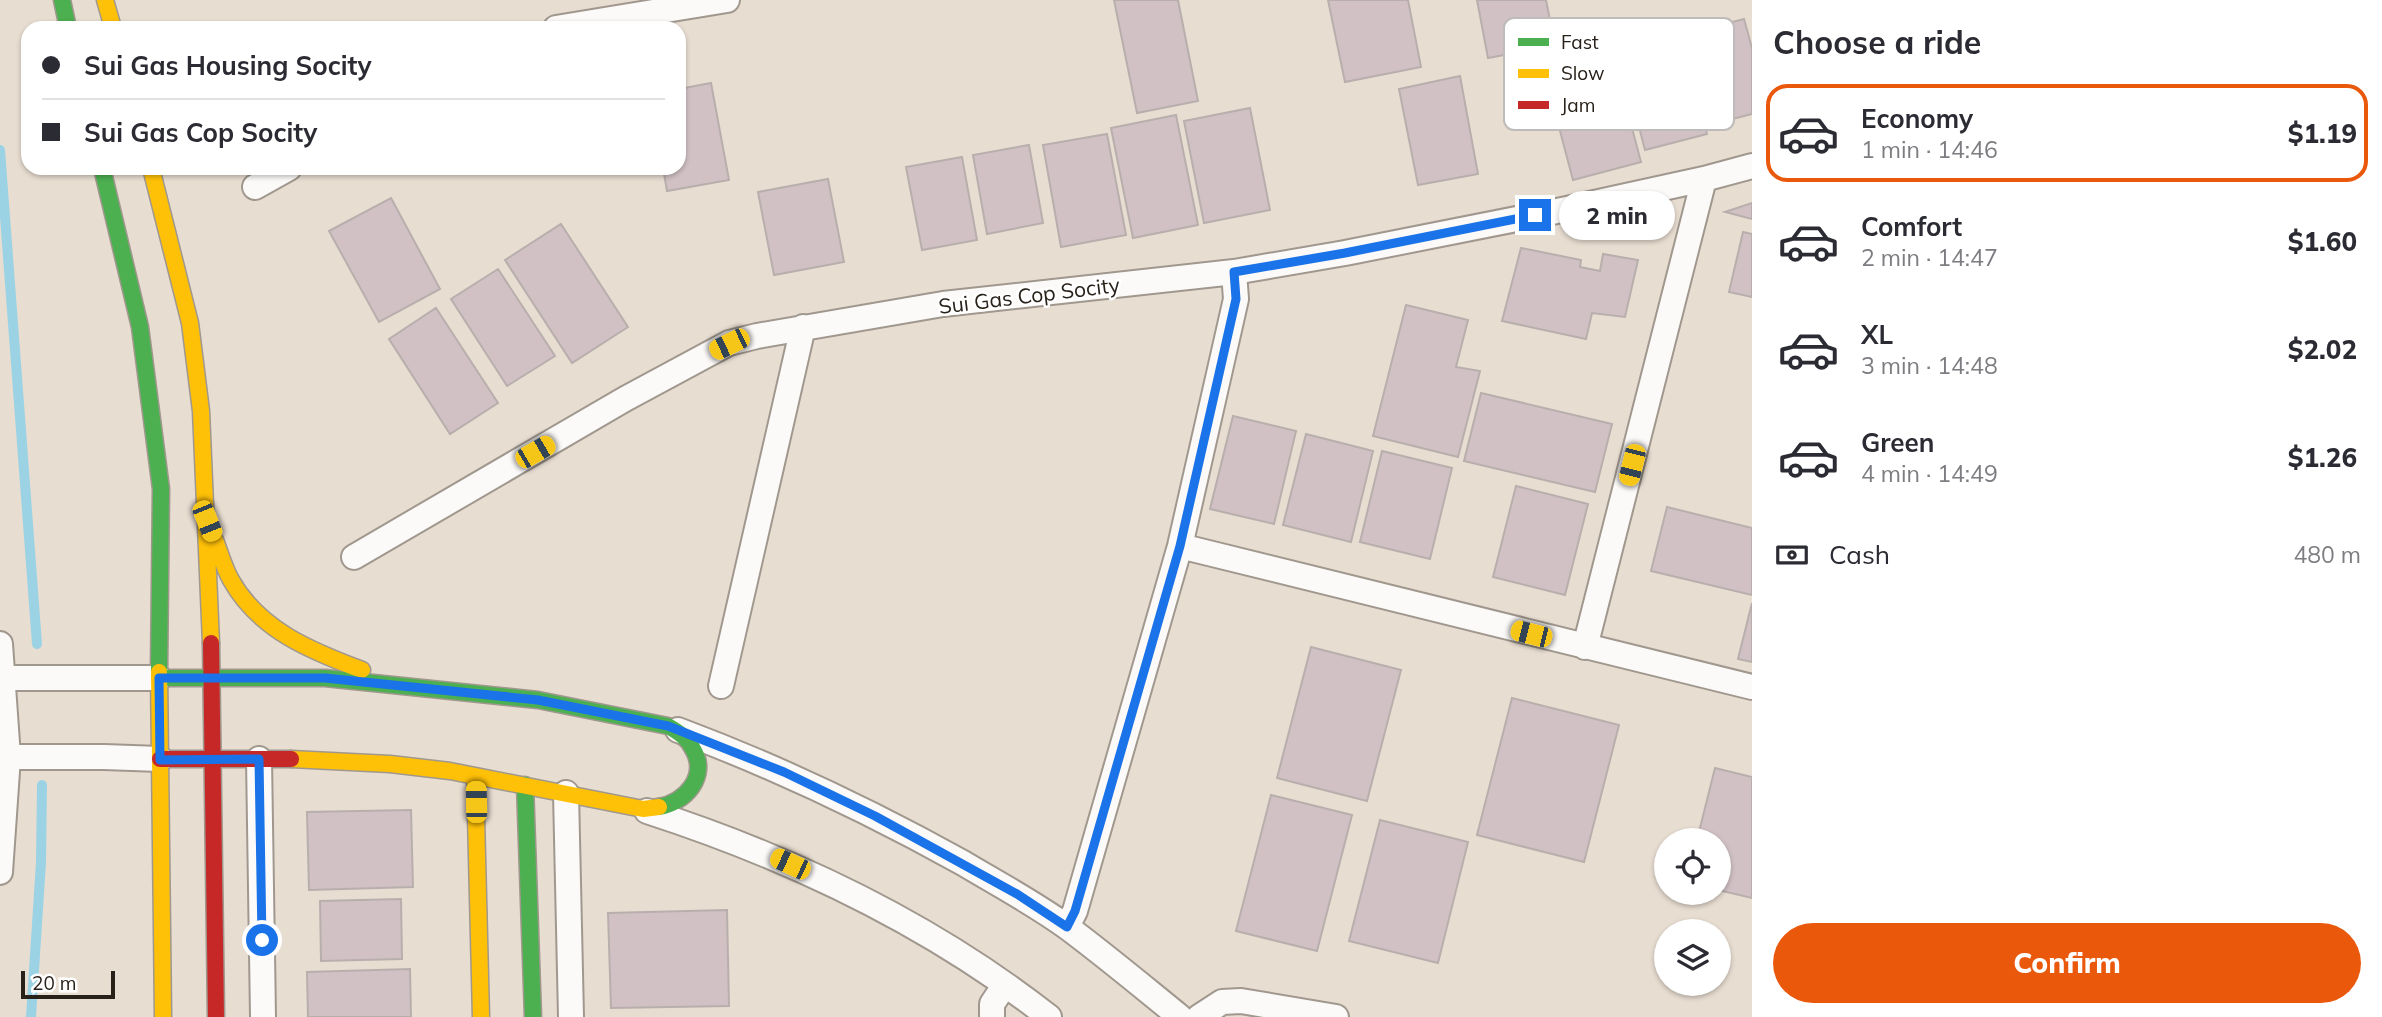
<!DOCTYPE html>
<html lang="en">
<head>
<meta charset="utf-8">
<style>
  :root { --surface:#fff; --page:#f7f7f7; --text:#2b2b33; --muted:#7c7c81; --line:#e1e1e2; --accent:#ea580c }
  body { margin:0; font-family:Mulish,sans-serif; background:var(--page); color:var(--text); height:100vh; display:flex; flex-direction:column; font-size:26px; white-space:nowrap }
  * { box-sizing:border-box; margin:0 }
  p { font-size:23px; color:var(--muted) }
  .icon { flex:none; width:38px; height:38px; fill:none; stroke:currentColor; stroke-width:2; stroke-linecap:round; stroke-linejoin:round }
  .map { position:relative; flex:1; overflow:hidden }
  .sheet { display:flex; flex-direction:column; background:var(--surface); width:630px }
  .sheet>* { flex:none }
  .top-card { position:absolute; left:21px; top:21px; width:665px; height:154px; border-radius:21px; box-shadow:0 2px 5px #0004; display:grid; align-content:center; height:154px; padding:0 21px; background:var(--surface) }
  .buttons { position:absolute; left:1654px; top:828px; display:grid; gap:14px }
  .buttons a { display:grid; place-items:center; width:77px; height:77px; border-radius:50%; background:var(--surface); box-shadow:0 2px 5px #0004; font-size:35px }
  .scale { position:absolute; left:21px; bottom:18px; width:94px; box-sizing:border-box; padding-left:7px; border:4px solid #282119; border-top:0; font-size:19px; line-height:24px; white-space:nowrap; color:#282119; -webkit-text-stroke:5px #fff; paint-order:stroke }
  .end { position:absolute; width:32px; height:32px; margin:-16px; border:9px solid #1a73e8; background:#fff; box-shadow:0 0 0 4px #fff }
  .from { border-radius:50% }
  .bubble { position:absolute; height:49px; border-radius:24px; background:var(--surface); box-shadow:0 2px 5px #0004; font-size:23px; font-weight:800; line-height:49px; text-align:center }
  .car { position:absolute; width:21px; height:42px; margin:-21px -10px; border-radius:9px; box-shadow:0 0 5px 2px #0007; background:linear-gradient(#f5c518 24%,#345 0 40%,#f5c518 0 76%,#345 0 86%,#f5c518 0) }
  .top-card b { display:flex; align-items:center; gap:24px; height:66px; font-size:26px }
  .top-card b+b { border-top:2px solid var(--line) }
  .top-card i { width:18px; height:18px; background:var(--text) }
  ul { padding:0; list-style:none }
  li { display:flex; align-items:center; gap:21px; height:98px; margin:0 14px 10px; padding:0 7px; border:4px solid transparent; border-radius:21px }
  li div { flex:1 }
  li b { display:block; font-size:26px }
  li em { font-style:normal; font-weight:800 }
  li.selected { border-color:var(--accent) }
  li>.icon { width:63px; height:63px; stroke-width:1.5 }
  h2 { padding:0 21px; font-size:32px; line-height:84px }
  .pay { display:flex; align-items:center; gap:18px; height:77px; padding:0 21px; font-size:26px }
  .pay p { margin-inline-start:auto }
  .action { display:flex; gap:14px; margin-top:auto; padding:14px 21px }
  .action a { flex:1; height:80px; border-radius:42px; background:var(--accent); color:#fff; font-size:28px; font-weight:800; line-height:80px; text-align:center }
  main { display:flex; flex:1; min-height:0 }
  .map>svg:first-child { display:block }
</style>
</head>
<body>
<main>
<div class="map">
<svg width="1752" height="1017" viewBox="0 0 1752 1017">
  <rect width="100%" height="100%" fill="#e8ddd1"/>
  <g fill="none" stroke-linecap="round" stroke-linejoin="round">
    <path stroke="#9bd3e5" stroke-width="10" d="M0 150 37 644
      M31 1017 41 862 42 785"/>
  </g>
  <path fill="#d1c1c5" stroke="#b8afad" stroke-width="2" d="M1114 0H1178L1198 101 1137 113Z
    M1328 0H1408L1421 67 1345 82Z
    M1477 0H1546L1555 45 1488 58Z
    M1744 19 1752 48V114L1713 124 1690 33Z
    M1681 34 1707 134 1645 150 1619 50Z
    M1611 49 1641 162 1573 180 1543 67Z
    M1460 76 1478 174 1418 185 1399 89Z
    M711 83 729 180 667 191 663 168H679V89Z
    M1250 108 1270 210 1204 223 1184 121Z
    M1176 115 1198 225 1133 238 1111 128Z
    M1107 134 1126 235 1061 247 1043 145Z
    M1029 145 1043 223 987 234 973 155Z
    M962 157 977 240 922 250 906 167Z
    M828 179 844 262 774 275 758 192Z
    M391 198 440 289 379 322 329 231Z
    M1752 203V219L1725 212Z
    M561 224 628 327 572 363 505 260Z
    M1743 232 1752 234V297L1729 292Z
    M1521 248 1581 260 1580 267 1600 271 1603 254 1638 260 1625 317 1592 313 1586 339 1502 321Z
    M498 269 555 356 507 386 451 299Z
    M1406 305 1468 320 1456 367 1480 371 1458 457 1373 436Z
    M436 308 498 403 450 434 389 339Z
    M1481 393 1612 424 1595 492 1464 461Z
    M1233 416 1296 431 1274 524 1210 509Z
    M1306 434 1373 451 1351 542 1283 525Z
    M1382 451 1452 468 1430 559 1360 542Z
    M1516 486 1588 504 1565 595 1493 577Z
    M1667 507 1752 528V595L1651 571Z
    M1752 603V662L1738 659Z
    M1311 647 1401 670 1367 801 1277 778Z
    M1512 698 1619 725 1584 862 1477 835Z
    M1715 768 1752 777V898L1718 890V840H1697Z
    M1271 795 1352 815 1317 951 1236 931Z
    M411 810 413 887 309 890 307 812Z
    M1380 820 1468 842 1438 963 1349 941Z
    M401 899 402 959 321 961 320 901Z
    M727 910 729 1006 611 1008 608 913Z
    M410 969 411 1017H308L307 972Z"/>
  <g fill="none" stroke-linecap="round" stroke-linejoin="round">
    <g stroke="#a0988e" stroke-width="28">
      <path id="street" d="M556 28 727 0
        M255 187 289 168
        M1180 546 1752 687
        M354 557 625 399 729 343 757 336 943 304 1234 272 1345 253 1562 210 1704 179 1752 166
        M0 644 8 757 0 872
        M1585 647 1704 179
        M3 678H159
        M721 686 803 327
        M678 730C777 767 871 812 963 863 998 884 1034 903 1067 927 1106 956 1143 987 1180 1017
        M8 757H104L160 759
        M259 759 263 1017
        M566 793 571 1017
        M647 811C792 858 929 923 1049 1017
        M1067 927 1075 911 1180 546 1236 299 1234 272
        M992 1017V1004L1004 986
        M1199 1017 1222 1002 1241 1001 1336 1017"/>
    </g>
    <g stroke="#a0988e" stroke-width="19">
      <path id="fast" d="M62 0 68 28
        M102 168 140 327 161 489 159 672
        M159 678H325L538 700 668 726C678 732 688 738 693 749 709 776 685 803 659 807
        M525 785 533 1017"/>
    </g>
    <g stroke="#a0988e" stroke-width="19">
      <path id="slow" d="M105 0 113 28
        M151 168 190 323 201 411 211 643
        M215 540C220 553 224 568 231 580 259 630 311 651 362 670
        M159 672 163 1017
        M291 759 390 764 450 771 643 809 659 807
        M475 776 481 1017"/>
    </g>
    <g stroke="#a0988e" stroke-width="19">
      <path id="jam" d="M211 643 216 1017
        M160 759H291"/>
    </g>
    <use href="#street" stroke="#fcfaf8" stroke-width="24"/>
    <use href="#fast" stroke="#4caf50" stroke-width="16"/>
    <use href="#slow" stroke="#ffc107" stroke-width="16"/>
    <use href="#jam" stroke="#c62828" stroke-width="16"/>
  </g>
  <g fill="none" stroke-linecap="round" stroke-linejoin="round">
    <path stroke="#1a73e8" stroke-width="9" d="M262 940 259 759 160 760 159 678H325L538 700 668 726 784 772 875 816 1017 894 1067 927 1075 911 1180 546 1236 299 1234 272 1345 253 1535 215"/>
  </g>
  <g text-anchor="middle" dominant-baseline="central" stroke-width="5" stroke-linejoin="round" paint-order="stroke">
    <g font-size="21" fill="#282119" stroke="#fff">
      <text transform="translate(1029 295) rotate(-7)">Sui Gas Cop Socity</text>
    </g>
  </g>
  <rect x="1504" y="18" width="230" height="112" rx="10" fill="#fff" stroke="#bebcba" stroke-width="2"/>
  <rect x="1518" y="38" width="31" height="8" fill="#4caf50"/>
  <rect x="1518" y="69" width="31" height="9" fill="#ffc107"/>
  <rect x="1518" y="101" width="31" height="8" fill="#c62828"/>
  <g font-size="19" fill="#282119">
    <text x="1561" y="49">Fast</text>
    <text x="1561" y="80">Slow</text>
    <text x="1561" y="112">Jam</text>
  </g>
</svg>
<div class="buttons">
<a><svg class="icon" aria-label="locate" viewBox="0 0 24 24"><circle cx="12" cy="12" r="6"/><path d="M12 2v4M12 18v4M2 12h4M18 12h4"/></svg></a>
<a><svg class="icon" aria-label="layers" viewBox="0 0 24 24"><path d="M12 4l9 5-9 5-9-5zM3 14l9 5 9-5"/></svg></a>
</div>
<div class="scale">20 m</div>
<i class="end from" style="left:262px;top:940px"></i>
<i class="end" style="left:1535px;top:215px"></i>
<div class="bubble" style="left:1559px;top:191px;width:116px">2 min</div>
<i class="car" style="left:729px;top:344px;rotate:244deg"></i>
<i class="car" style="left:535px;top:452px;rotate:60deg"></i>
<i class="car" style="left:1632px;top:465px;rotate:194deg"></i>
<i class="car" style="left:207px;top:521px;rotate:158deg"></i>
<i class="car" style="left:1531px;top:634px;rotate:284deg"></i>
<i class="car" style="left:476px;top:802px;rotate:359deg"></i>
<i class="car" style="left:790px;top:864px;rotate:295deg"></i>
<div class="top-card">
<b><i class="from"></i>Sui Gas Housing Socity</b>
<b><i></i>Sui Gas Cop Socity</b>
</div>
</div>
<section class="sheet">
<h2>Choose a ride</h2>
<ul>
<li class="selected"><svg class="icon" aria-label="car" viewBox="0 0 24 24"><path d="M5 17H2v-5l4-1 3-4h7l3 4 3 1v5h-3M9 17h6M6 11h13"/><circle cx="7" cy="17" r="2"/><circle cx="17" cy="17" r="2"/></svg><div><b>Economy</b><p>1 min · 14:46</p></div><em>$1.19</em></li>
<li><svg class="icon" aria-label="car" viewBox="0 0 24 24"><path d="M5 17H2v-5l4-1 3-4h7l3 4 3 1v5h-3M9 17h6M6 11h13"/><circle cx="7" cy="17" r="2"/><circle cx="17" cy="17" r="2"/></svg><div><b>Comfort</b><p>2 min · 14:47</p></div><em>$1.60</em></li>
<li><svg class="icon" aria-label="car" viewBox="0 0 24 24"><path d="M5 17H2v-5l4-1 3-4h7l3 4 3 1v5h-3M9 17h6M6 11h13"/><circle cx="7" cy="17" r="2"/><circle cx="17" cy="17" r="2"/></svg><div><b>XL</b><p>3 min · 14:48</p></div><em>$2.02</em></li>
<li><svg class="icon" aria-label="car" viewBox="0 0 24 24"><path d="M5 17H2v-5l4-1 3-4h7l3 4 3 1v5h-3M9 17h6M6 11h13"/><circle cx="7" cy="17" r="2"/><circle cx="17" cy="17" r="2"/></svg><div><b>Green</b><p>4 min · 14:49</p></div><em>$1.26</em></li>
</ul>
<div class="pay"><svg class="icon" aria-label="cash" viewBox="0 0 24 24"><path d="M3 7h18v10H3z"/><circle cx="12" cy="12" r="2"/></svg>Cash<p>480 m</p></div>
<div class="action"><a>Confirm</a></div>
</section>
</main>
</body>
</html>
